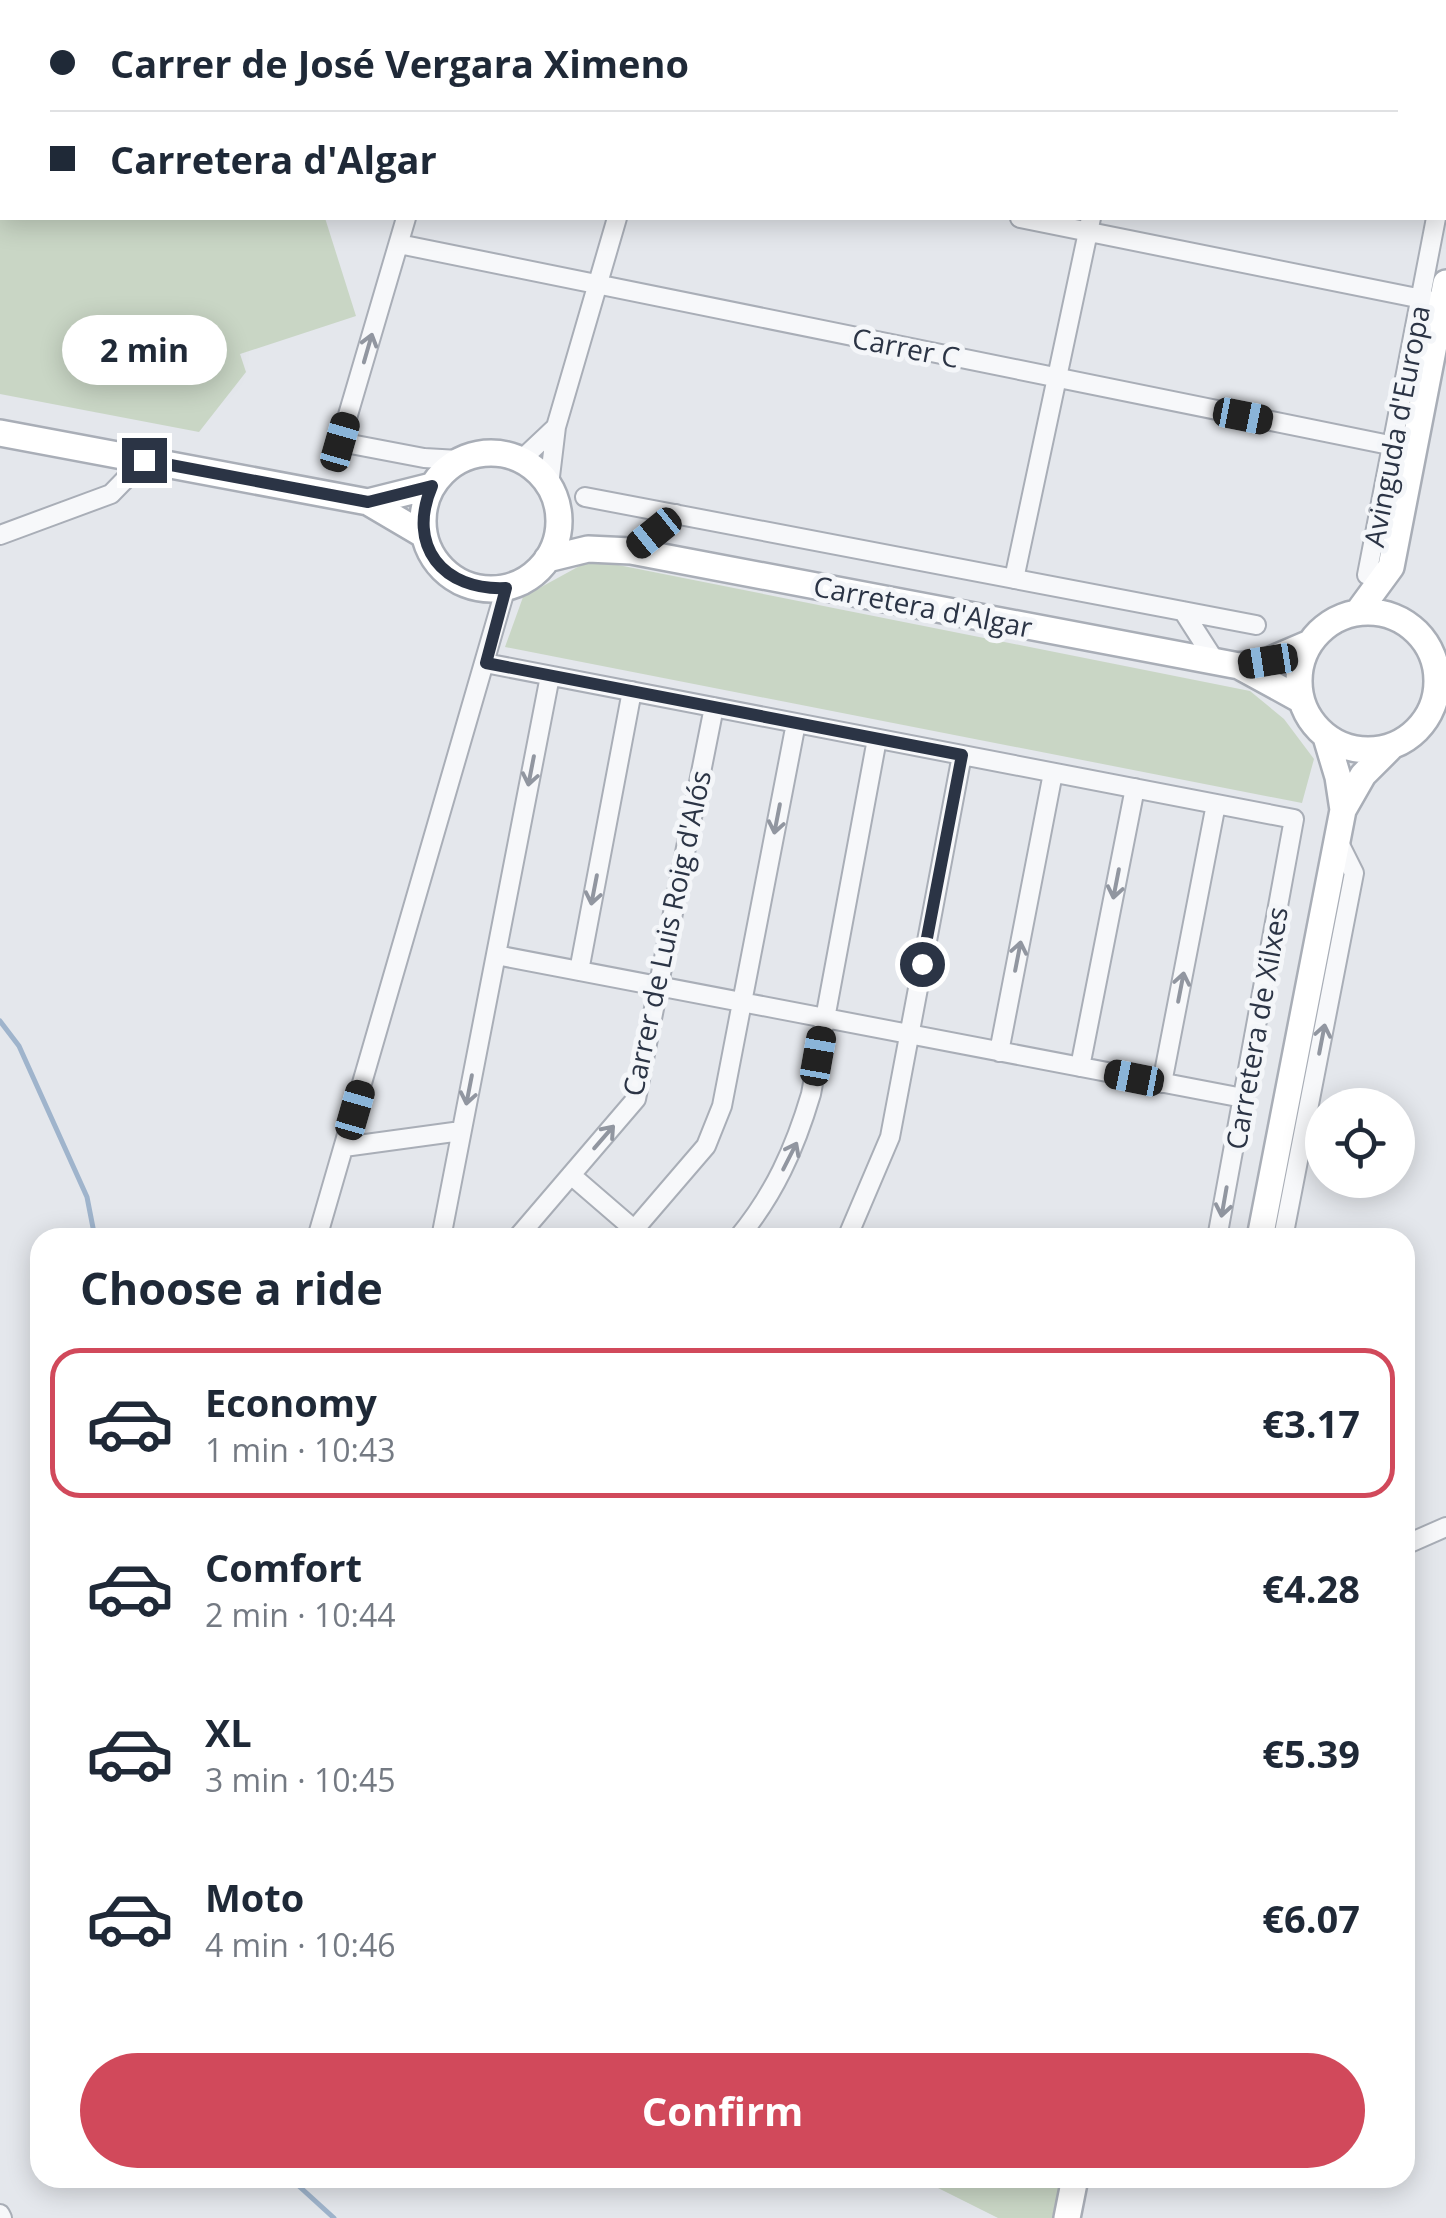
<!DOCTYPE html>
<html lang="en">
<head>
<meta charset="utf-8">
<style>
  :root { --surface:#fff; --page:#f2f2f3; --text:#1f2937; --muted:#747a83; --line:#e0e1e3; --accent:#d1495b }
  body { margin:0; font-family:"Open Sans",sans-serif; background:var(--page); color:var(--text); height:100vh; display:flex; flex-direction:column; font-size:38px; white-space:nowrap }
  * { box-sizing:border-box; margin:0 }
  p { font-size:32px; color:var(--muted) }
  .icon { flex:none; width:55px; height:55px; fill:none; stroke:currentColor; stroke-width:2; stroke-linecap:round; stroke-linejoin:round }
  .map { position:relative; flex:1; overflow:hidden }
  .sheet { position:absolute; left:30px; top:1228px; width:1385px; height:960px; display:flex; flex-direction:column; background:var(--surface); border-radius:30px; box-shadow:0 5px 25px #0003 }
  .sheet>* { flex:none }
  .guide { position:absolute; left:0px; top:0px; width:1448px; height:220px; box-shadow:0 5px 25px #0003; display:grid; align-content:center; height:220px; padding:0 50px; background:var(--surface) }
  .tools { position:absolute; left:1305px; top:1088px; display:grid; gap:20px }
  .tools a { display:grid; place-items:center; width:110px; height:110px; border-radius:50%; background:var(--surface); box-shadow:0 5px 25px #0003; font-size:50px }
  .end { position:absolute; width:45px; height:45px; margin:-22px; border:12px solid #2b3445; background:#fff; box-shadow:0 0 0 5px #fff }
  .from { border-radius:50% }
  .bubble { position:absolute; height:70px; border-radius:35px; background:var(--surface); box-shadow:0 5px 25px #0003; font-size:32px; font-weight:700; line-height:70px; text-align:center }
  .car { position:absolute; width:30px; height:60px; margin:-30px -15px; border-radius:12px; box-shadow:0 0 8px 2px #0007; background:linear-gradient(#222 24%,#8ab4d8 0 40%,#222 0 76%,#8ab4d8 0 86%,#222 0) }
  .guide b { display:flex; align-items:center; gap:35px; height:95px; font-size:38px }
  .guide b+b { border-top:2px solid var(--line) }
  .guide i { width:25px; height:25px; background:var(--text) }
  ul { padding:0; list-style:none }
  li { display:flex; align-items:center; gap:30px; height:150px; margin:0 20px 15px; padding:0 30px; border:5px solid transparent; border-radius:30px }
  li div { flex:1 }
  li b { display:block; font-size:38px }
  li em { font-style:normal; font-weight:700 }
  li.on { border-color:var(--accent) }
  li>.icon { width:90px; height:90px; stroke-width:1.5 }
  h2 { padding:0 50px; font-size:45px; line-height:120px }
  .primary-button { display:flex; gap:20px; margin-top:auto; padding:20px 50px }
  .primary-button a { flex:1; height:115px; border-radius:60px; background:var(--accent); color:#fff; font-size:40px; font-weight:700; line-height:115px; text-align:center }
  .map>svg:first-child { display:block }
</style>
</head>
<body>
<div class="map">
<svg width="1446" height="2218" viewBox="0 0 1446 2218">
  <rect width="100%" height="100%" fill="#e4e7ec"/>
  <path fill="#c9d6c5" d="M0 0 219 2H2V218H325L356 316 240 354 246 372 199 432 0 394Z
    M603 562 1250 691 1284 719 1314 759 1302 803 505 647 523 597 585 563Z
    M923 2178H1061L1052 2218H998L928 2183Z"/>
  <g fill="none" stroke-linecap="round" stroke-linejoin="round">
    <path stroke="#9fb4cc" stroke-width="5" d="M0 1021 19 1046 87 1197 95 1238
      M290 2178 334 2218"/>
    <g stroke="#a9aeb7" stroke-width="22">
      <path id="street" d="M740 0 753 2
        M470 2V0
        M680 2V0
        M1445 143H1446
        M1445 168 1446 163
        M406 218 340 442 424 458 459 460
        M1020 218 1442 303
        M399 244 1414 450
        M521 460 556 427
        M549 485 556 427 617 218
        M585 497 1256 625
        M0 535 111 494 144 460
        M631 551 676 514
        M1367 575 1436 218
        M1014 579 1091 218
        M1183 611 1215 661
        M485 663 1294 819 1217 1238
        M496 955 1243 1098
        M579 971 632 691
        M999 1052 1053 773
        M1080 1067 1135 788
        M1162 1083 1216 804
        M344 1147 461 1131
        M571 1175 644 1238
        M317 1238 506 587
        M441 1238 550 676
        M517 1238 636 1099 714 707
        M627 1238 706 1146 722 1106 796 723
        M738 1238C774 1195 795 1148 811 1094L877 739
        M847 1238 890 1137 962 755
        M1283 1238 1354 873 1337 839
        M1405 1545 1446 1527
        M0 2214 2 2218"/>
    </g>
    <g stroke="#a9aeb7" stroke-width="30">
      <path id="secondary" d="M0 433 368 502 424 535
        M423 521a68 68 0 1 1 136 0a68 68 0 1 1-136 0Z
        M368 502 432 486
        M547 559 588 549 631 551 1239 666 1301 700
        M1299 681a69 69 0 1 1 138 0a69 69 0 1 1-138 0Z
        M1358 612 1391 567 1446 283
        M1239 666 1268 661 1310 643
        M1326 737 1338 777 1343 810
        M1260 1238 1343 810 1363 775 1390 748
        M1067 2218 1075 2178"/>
    </g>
    <use href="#street" stroke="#f7f8fa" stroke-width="18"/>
    <use href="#secondary" stroke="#fff" stroke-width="25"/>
  </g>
  <defs><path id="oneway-shaft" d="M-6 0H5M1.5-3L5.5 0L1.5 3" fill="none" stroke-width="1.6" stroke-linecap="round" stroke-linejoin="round" transform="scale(2.5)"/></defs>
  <g stroke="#9196a0">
    <use href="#oneway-shaft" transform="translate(368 348) rotate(-74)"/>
    <use href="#oneway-shaft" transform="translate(531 771) rotate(101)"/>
    <use href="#oneway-shaft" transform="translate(777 819) rotate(101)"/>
    <use href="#oneway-shaft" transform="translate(1116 884) rotate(101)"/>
    <use href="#oneway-shaft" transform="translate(594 890) rotate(101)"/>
    <use href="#oneway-shaft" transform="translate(1018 956) rotate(-79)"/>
    <use href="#oneway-shaft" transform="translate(1181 987) rotate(-79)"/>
    <use href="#oneway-shaft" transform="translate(1322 1039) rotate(-79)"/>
    <use href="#oneway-shaft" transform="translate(469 1090) rotate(101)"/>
    <use href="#oneway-shaft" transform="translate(604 1137) rotate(-49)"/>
    <use href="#oneway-shaft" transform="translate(790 1156) rotate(-63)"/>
    <use href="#oneway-shaft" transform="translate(1224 1202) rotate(100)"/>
  </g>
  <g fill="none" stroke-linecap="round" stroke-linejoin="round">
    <path stroke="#2b3445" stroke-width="12" d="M144 460 368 502 432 486C406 546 443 591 506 588L486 663 962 755 922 964"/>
  </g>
  <g text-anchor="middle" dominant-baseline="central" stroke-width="10" stroke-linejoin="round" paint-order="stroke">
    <g font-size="28" fill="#2b3445" stroke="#f4f6f9">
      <text transform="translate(906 347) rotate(11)">Carrer C</text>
      <text transform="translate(1396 426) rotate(-79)">Avinguda d'Europa</text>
      <text transform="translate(923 606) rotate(11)">Carretera d'Algar</text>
      <text transform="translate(666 933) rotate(-78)">Carrer de Luis Roig d'Alós</text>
      <text transform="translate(1256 1028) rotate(-80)">Carretera de Xilxes</text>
    </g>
  </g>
</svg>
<div class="tools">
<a><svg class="icon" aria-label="locate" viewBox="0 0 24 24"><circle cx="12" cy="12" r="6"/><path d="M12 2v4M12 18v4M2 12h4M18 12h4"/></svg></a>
</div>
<i class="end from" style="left:922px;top:964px"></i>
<i class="end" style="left:144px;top:460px"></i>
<div class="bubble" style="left:62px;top:315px;width:165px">2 min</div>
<i class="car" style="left:1243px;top:416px;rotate:101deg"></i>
<i class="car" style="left:340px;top:442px;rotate:16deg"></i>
<i class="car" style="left:654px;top:533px;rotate:231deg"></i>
<i class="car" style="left:1268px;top:661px;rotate:261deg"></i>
<i class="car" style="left:818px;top:1056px;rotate:10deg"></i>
<i class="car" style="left:1134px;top:1078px;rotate:281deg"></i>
<i class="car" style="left:355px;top:1110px;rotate:16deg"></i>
<div class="guide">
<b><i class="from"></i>Carrer de José Vergara Ximeno</b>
<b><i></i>Carretera d'Algar</b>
</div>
<section class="sheet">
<h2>Choose a ride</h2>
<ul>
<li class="on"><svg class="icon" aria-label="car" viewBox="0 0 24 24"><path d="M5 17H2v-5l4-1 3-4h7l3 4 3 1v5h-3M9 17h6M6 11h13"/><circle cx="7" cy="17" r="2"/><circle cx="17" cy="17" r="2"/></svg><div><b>Economy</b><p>1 min · 10:43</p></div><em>€3.17</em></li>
<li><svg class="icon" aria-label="car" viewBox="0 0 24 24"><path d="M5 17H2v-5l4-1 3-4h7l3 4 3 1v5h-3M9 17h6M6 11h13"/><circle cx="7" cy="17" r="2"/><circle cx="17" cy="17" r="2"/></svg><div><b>Comfort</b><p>2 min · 10:44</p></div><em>€4.28</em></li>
<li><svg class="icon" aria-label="car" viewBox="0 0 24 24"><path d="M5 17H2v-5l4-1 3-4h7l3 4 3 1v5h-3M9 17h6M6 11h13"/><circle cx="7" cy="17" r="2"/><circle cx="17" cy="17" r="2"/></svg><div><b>XL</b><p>3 min · 10:45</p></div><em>€5.39</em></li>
<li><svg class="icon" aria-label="car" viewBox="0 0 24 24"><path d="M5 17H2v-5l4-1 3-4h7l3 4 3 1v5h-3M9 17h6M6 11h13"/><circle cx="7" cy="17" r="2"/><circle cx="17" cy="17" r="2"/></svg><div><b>Moto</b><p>4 min · 10:46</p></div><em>€6.07</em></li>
</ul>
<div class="primary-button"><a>Confirm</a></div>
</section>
</div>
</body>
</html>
